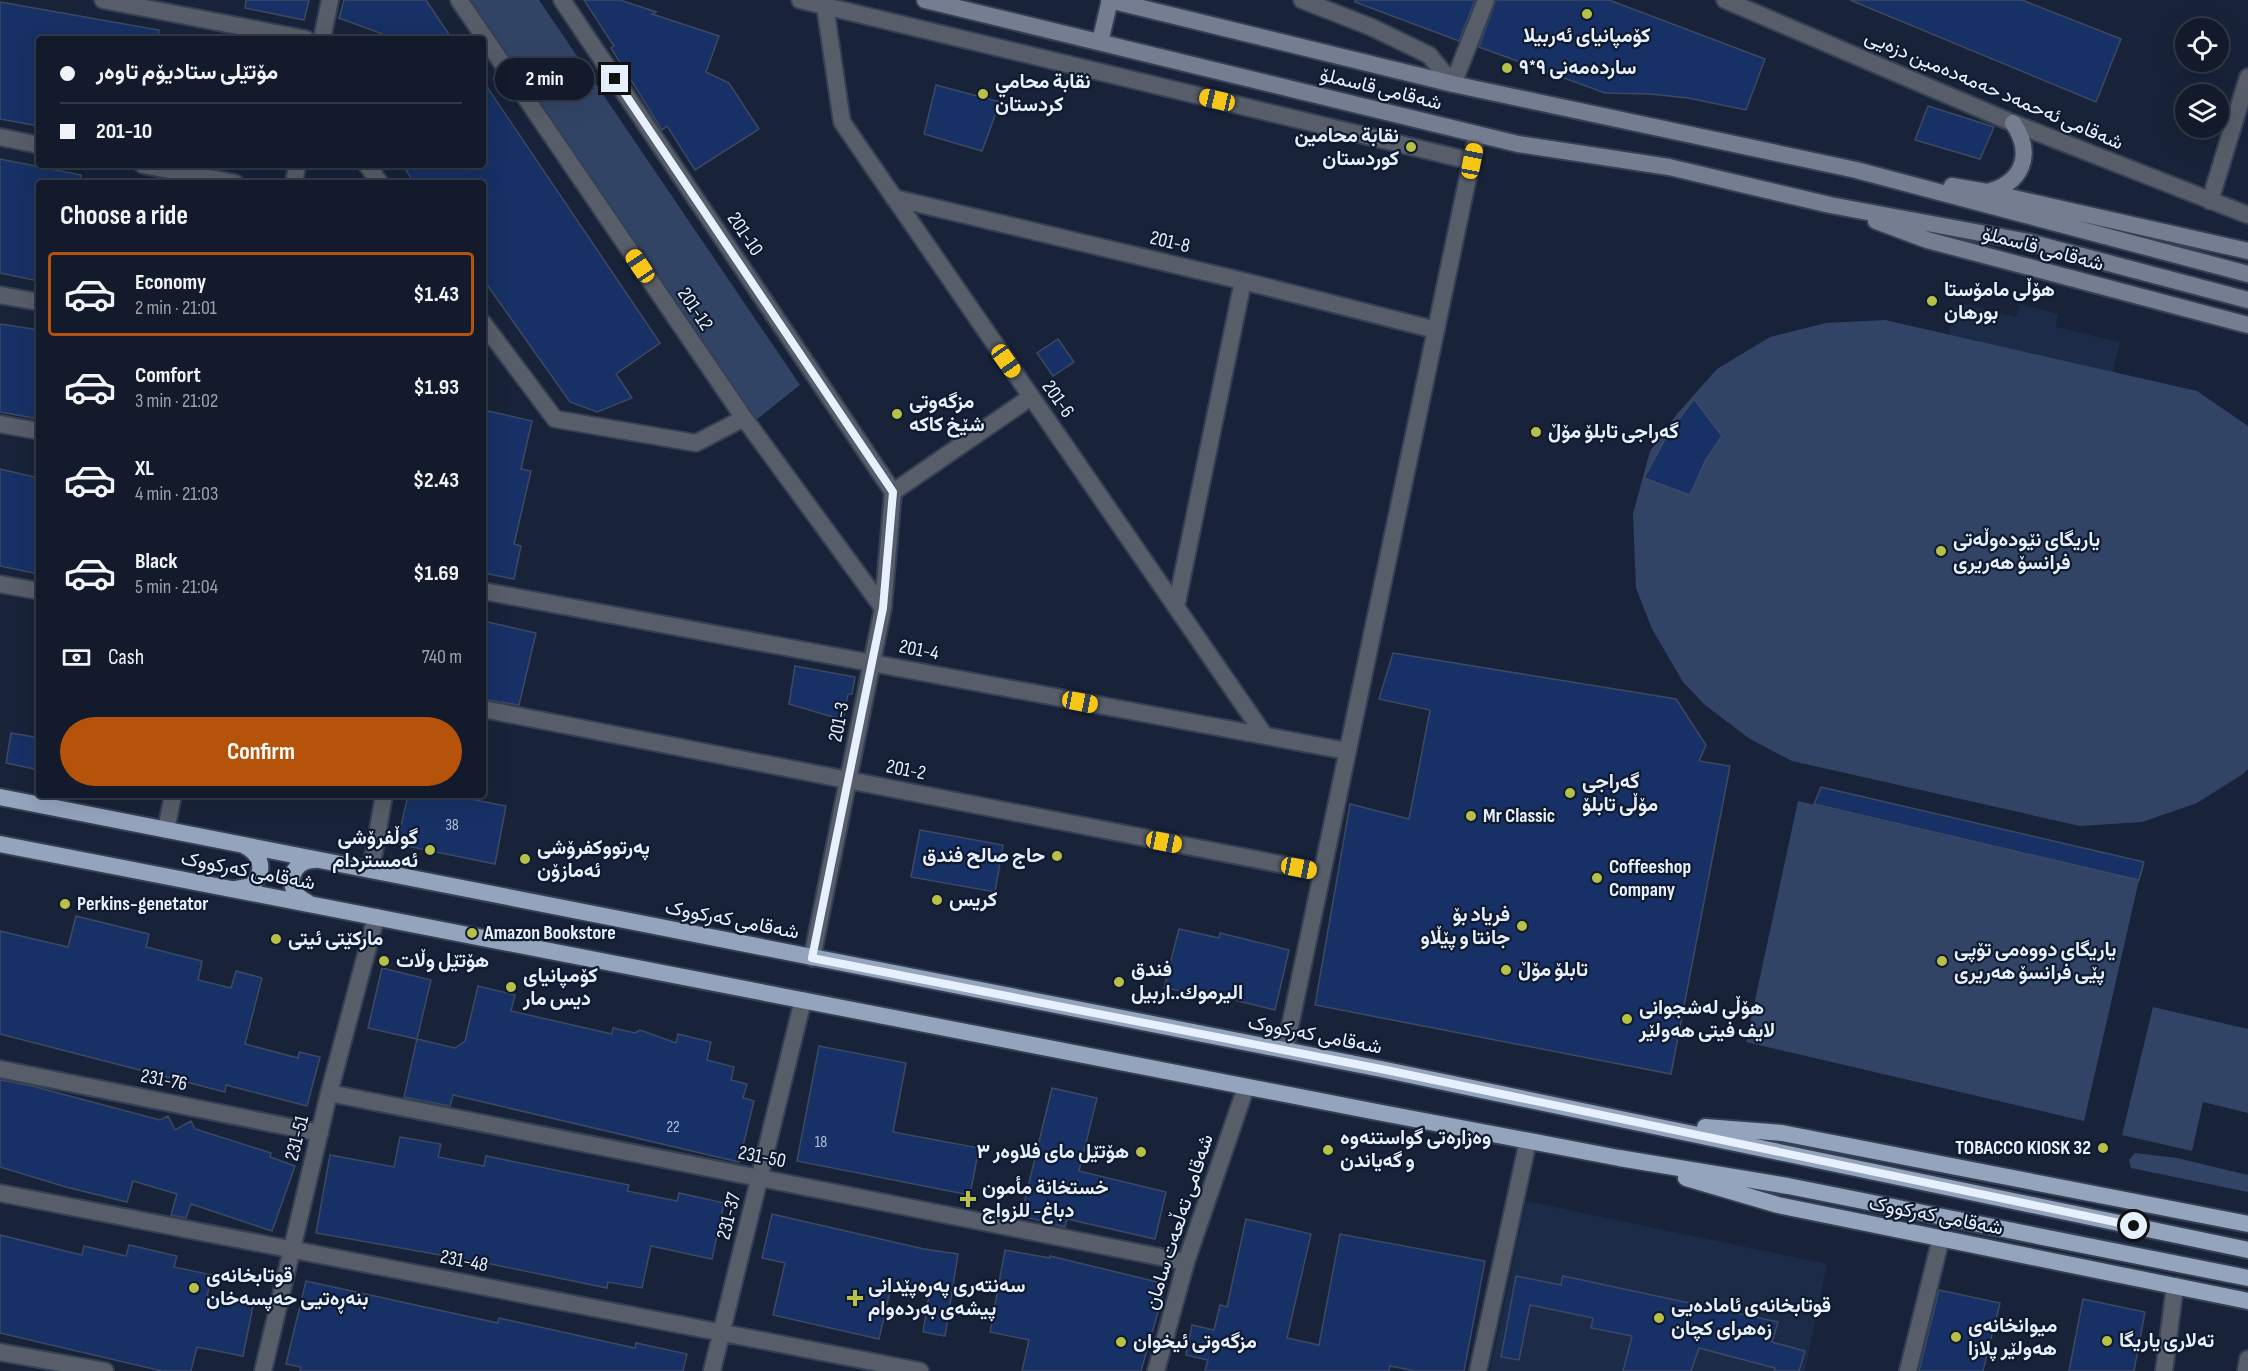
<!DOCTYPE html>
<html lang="en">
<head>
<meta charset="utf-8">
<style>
  :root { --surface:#121a2b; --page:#1f2737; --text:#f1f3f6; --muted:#9ca1a9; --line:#313847; --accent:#b45309 }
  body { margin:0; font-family:"Sofia Sans Condensed",Vazirmatn,sans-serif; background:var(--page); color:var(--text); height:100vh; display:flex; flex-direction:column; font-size:22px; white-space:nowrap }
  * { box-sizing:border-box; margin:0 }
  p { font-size:20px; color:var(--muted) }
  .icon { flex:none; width:33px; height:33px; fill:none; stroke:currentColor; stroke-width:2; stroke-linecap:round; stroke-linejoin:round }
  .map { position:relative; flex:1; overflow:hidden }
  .drawer { position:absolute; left:36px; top:180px; width:450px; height:618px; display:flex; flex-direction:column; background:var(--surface); border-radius:6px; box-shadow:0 6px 24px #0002,0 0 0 2px var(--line) }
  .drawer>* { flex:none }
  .hud { position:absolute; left:36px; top:36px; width:450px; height:132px; border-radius:6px; box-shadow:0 6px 24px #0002,0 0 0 2px var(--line); display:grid; align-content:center; height:132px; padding:0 24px; background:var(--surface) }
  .controls { position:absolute; left:2175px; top:18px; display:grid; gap:12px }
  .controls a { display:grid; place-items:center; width:54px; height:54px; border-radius:50%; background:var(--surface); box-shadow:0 6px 24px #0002,0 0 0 2px var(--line); font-size:30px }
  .end { position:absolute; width:27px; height:27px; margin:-14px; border:8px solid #e7f0ff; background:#111; box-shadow:0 0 0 3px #111 }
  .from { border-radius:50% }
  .bubble { position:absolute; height:42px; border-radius:21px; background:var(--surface); box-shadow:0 6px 24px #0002,0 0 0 2px var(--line); font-size:20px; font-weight:700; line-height:42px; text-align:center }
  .car { position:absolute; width:18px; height:36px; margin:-18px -9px; border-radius:8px; box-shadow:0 0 4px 2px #0007; background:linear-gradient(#f5c518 24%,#345 0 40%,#f5c518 0 76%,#345 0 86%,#f5c518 0) }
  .hud b { display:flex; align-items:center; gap:21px; height:57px; font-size:22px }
  .hud b+b { border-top:2px solid var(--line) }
  .hud i { width:15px; height:15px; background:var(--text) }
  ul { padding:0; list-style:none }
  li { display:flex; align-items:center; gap:18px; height:84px; margin:0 12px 9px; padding:0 12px; border:3px solid transparent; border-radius:6px }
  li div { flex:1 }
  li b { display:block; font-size:22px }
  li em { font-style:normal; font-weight:700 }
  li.selected { border-color:var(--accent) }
  li>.icon { width:54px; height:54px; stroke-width:1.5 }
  h2 { padding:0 24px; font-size:27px; line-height:72px }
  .pay { display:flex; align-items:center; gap:15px; height:66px; padding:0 24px; font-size:22px }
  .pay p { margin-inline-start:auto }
  .cta { display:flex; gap:12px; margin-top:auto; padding:12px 24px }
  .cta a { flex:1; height:69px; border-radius:36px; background:var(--accent); color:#fff; font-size:24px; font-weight:700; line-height:69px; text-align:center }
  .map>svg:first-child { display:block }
</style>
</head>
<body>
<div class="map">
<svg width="2248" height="1371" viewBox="0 0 2248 1371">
  <rect width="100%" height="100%" fill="#182339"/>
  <path fill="#1c2b47" d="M1964 304 2016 317 2020 304 2058 314 2056 327 2120 342 2109 386 1946 345 1955 308Z
    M1526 1201 1827 1264 1805 1371H1490Z"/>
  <path fill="#324466" d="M465 0H539L800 385 756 420Z
    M1885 320 2197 391 2248 426V769L2243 774 2197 803 2142 822 2080 826 1792 761 1750 739 1705 705 1683 682 1652 629 1636 588 1633 514 1650 451 1677 414 1717 369 1770 337 1826 323Z
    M1798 801 2139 880 2084 1121 1746 1042Z
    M2153 1007 2248 1029V1113L2203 1102 2192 1151 2122 1135Z
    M2135 1153 2177 1158 2248 1175V1192L2131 1168 2129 1160Z"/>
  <path fill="#173065" stroke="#3c4962" stroke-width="1.5" d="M246 0H309L304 20 245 8Z
    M344 0H426L452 39H396L339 18Z
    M584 0H620L656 12 652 14 719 36 706 72 729 83 759 129 695 170 667 126 662 130 661 128 611 48 614 46Z
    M1355 0H1475L1459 41 1355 2Z
    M1496 0H1609L1765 59 1746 110 1688 98 1650 94 1605 93 1479 47Z
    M1850 0H2022L2121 39 2096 102Z
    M0 2 159 30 158 39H39V126L0 119Z
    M483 81 660 343 616 374 632 398 597 412 570 402 483 279V183H414L403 165H483Z
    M936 85 1000 102 982 151 924 134Z
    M1928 106 1994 127 1980 159 1915 140Z
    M0 159 81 175 80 183H39V281L0 273Z
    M0 324 39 330V419L0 412Z
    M1058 339 1074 362 1053 376 1037 353Z
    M1694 399 1722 436 1705 461 1690 495 1644 478 1668 434Z
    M488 411 532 421 521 469 531 471 514 544 521 546 514 579 483 573V430Z
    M0 469 39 478V574L0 566Z
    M483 621 536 633 519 705 483 699Z
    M1393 653 1676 699 1706 745 1699 761 1730 766 1671 1074 1315 1005 1350 804 1409 819 1430 710 1379 699Z
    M795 666 855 677 852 694H848L843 720 789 704Z
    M11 733 39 738V770L6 763Z
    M1821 787 2144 862 2139 880 1814 804Z
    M408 795H450L506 806 495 864 397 844Z
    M920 830 1003 845 995 892 911 877Z
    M76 916 149 934 146 947 202 961 198 980 231 988 236 971 262 978 245 1044 298 1058 299 1052 320 1057 307 1106 226 1085 225 1092 0 1034V931L68 947Z
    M1179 929 1219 938 1220 933 1289 950 1275 1010 1201 992V994L1164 988Z
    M382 968 431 980 417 1039 368 1028Z
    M478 986 515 995 511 1011 612 1034 613 1028 635 1033 640 1030 676 1043 678 1034 711 1042 707 1060 734 1067 731 1080 747 1084 743 1098 754 1101 739 1162 453 1095 450 1106 404 1097 417 1039 455 1048 465 1041Z
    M819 1046 906 1063 893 1132 979 1148 970 1195 797 1161Z
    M0 1080 32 1086 160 1120 168 1116 175 1130 191 1121 195 1129 271 1153 270 1157 295 1166 272 1231 191 1204 186 1218 171 1215 177 1194 133 1181 127 1202 66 1187 0 1167Z
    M1052 1088 1097 1098 1079 1171 1166 1192 1155 1239 1067 1219 1065 1227 1021 1216Z
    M400 1137 441 1144 438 1157 484 1166 486 1156 629 1185 627 1191 677 1201 679 1193 724 1203 712 1259 651 1246 642 1288 608 1282 607 1288 491 1264 316 1233 330 1155 394 1167Z
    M772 1214 924 1249 958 1254 945 1336 923 1332 929 1295 891 1287 879 1339 773 1315 785 1263 762 1258Z
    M1246 1219 1311 1234 1287 1338 1319 1345 1340 1234 1485 1261 1464 1371H1416L1390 1366 1389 1371H1205L1208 1360 1186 1355 1192 1325 1214 1330 1220 1305 1227 1307Z
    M0 1235 82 1255 84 1246 126 1256 129 1245 177 1256 174 1267 212 1275 207 1296 253 1306 243 1356 197 1347 191 1371H162L0 1333Z
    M1005 1250 1050 1258V1256L1166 1284 1141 1371H1022L1029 1340 990 1332Z
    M1516 1276 1561 1285 1563 1276 1778 1322 1772 1342 1805 1351 1799 1371H1774L1775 1368 1699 1348 1691 1371H1623L1632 1336 1591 1328 1593 1318 1530 1305 1519 1360 1501 1357Z
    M306 1281 498 1323 499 1318 635 1348 636 1343 687 1354 683 1371H300L301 1367 286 1364Z
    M1939 1290 2000 1303 1983 1371H1919Z
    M2083 1299 2145 1312 2134 1371H2069Z"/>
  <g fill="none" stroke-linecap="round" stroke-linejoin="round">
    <g stroke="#354055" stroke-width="20">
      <path id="minor" d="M103 0 306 39
        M459 0 744 418 883 608
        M562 0 893 492
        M800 0 1471 161
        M1302 0 1371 27 1429 55 1453 84 1486 0
        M825 6 842 122 1265 736
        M322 39 330 0
        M0 137 39 145
        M143 165 235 183
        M367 165 380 183
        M294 183 297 165
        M894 198 1243 281 1436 330
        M2210 201 2248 77
        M0 295 39 302
        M483 323 555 419 696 443 744 418
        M0 424 39 431
        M893 492 1031 397
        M0 584 39 591
        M483 591 1347 751
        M1176 607 1243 281
        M483 709 1321 872
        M166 830 173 795
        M371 870 384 795
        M812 958 883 608 893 492
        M1285 1050 1477 134
        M0 1069 320 1133
        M329 1093 1186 1262
        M0 1193 920 1371
        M0 1352 105 1371
        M263 1371 329 1093 376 917
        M712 1371 803 1000
        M1478 1371 1528 1141
        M1908 1371 1941 1238
        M2164 1371 2175 1286
        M2246 1371 2248 1359"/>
    </g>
    <g stroke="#354055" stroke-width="20">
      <path id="tertiary" d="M1725 0 2013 123 2248 215
        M1156 1371 1186 1262 1246 1087"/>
    </g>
    <g stroke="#354055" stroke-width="20">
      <path id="secondary" d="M925 0 1518 144 1669 167 1830 205 2029 242 2248 300
        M1109 0 1453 84 1856 170 2248 274
        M1100 42 1110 0
        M1952 186 1987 192 2248 251
        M1987 192C2023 183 2034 154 2013 123
        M1876 221 1927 240 2248 325"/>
    </g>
    <g stroke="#354055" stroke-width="20">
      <path id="trunk" d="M0 797 1386 1070 2248 1250
        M0 844 1377 1112 1619 1158 1788 1186 2248 1278
        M235 889 251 886C266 872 262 855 245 846
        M307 902C283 891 289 859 316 860
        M1705 1127 1782 1133 2248 1224
        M1686 1178 1778 1205 2248 1301"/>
    </g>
    <use href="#minor" stroke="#585e69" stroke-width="16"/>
    <use href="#tertiary" stroke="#585e69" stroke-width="16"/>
    <use href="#secondary" stroke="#757e91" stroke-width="16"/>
    <use href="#trunk" stroke="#95a4bd" stroke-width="16"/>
  </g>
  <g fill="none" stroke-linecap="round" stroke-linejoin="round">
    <path stroke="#e7f0ff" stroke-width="8" d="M615 79 893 492 883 608 812 958 1386 1070 2134 1226"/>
  </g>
  <g fill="#b8c147" stroke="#0f1a2f" stroke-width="2">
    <circle cx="1587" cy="14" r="6"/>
    <circle cx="1507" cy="68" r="6"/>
    <circle cx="983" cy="94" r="6"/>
    <circle cx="1411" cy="147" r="6"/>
    <circle cx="1932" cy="301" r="6"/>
    <circle cx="897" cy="414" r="6"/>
    <circle cx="1536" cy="432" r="6"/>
    <circle cx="1941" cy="551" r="6"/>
    <circle cx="1570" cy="793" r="6"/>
    <circle cx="1471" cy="816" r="6"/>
    <circle cx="430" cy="850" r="6"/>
    <circle cx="1057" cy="856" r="6"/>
    <circle cx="525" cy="859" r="6"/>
    <circle cx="1597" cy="878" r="6"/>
    <circle cx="937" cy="900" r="6"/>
    <circle cx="65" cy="904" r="6"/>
    <circle cx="1522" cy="926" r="6"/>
    <circle cx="472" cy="933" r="6"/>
    <circle cx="276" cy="939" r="6"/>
    <circle cx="384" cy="961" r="6"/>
    <circle cx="1942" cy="961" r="6"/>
    <circle cx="1506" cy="970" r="6"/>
    <circle cx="1119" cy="982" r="6"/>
    <circle cx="511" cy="987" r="6"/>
    <circle cx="1627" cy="1019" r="6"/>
    <circle cx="2103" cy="1148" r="6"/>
    <circle cx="1328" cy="1150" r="6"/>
    <circle cx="1141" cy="1152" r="6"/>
    <path d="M965 1190h6v6h6v6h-6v6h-6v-6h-6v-6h6z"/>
    <circle cx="194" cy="1288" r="6"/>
    <path d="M852 1289h6v6h6v6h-6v6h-6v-6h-6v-6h6z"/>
    <circle cx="1659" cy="1318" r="6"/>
    <circle cx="1956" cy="1337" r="6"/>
    <circle cx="2107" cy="1341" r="6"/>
    <circle cx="1121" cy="1342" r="6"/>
  </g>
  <g text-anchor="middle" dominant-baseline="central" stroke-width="4.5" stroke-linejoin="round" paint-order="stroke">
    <g font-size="16" fill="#b3c0d8">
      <text x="452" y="825">38</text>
      <text x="673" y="1127">22</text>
      <text x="821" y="1142">18</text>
    </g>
    <g font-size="20" font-weight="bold" fill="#e7f0ff" stroke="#0f1a2f" text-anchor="start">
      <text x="1587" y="36" text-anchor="middle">کۆمپانیای ئەربیلا</text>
      <text x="1519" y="68">ساردەمەنی ٩*٩</text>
      <text x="995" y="82">نقابة محامي<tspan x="995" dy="23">كردستان</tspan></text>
      <text x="1399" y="136" text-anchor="end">نقابة محامين<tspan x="1399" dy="23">كوردستان</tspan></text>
      <text x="1944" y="290">هۆڵی مامۆستا<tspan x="1944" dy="23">بورهان</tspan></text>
      <text x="909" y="402">مزگه‌وتی<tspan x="909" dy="23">شێخ كاكه</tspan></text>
      <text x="1548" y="432">گەراجی تابلۆ مۆڵ</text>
      <text x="1953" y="540">یاریگای نێودەوڵەتی<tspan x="1953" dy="23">فرانسۆ هەریری</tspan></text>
      <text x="1582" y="782">گەراجی<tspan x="1582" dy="23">مۆڵی تابلۆ</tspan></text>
      <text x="1483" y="816">Mr Classic</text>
      <text x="418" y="838" text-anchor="end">گوڵفرۆشی<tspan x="418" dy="23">ئەمستردام</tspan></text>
      <text x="537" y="848">پەرتووکفرۆشی<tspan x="537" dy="23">ئەمازۆن</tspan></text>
      <text x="1045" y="856" text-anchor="end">حاج صالح فندق</text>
      <text x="1609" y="867">Coffeeshop<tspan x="1609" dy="23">Company</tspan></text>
      <text x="949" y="900">كريس</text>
      <text x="77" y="904">Perkins-genetator</text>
      <text x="1510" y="915" text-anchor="end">فریاد بۆ<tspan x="1510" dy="23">جانتا و پێڵاو</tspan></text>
      <text x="484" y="933">Amazon Bookstore</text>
      <text x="288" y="939">مارکێتی ئیتی</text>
      <text x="1954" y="950">یاریگای دووەمی تۆپی<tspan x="1954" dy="23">پێی فرانسۆ هەریری</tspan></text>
      <text x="396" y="961">هۆتێل وڵات</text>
      <text x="1131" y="970">فندق<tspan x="1131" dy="23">اليرموك..اربيل</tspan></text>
      <text x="1518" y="970">تابلۆ مۆڵ</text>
      <text x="523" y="976">کۆمپانیای<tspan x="523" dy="23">دیس مار</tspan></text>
      <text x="1639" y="1008">هۆڵی لەشجوانی<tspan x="1639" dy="23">لایف فیتی هەولێر</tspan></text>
      <text x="1340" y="1138">وەزارەتی گواستنەوە<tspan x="1340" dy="23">و گەیاندن</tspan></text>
      <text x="2091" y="1148" text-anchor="end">TOBACCO KIOSK 32</text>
      <text x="1129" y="1152" text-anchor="end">هۆتێل مای فلاوەر ٣</text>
      <text x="982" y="1188">خستخانة مأمون<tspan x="982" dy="23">دباغ- للزواج</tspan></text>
      <text x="206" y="1276">قوتابخانەی<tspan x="206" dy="23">بنەڕەتیی حەپسەخان</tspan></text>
      <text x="868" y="1286">سەنتەری پەرەپێدانی<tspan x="868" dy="23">پیشەی بەردەوام</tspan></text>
      <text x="1671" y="1306">قوتابخانەی ئامادەیی<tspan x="1671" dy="23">زەهرای کچان</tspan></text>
      <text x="1968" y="1326">میوانخانەی<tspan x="1968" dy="23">هەولێر پلازا</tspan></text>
      <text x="2119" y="1341">تەلاری یاریگا</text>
      <text x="1133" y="1342">مزگەوتی ئیخوان</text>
    </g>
    <g font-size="20" fill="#e7f0ff" stroke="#0f1a2f">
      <text transform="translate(1381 89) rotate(14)">شەقامی قاسملۆ</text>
      <text transform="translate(1994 90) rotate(23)">شەقامی ئەحمەد حەمەدەمین دزەیی</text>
      <text transform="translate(745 234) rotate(56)">201-10</text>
      <text transform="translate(1170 242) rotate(13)">201-8</text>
      <text transform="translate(2043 249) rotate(15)">شەقامی قاسملۆ</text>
      <text transform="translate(695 309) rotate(56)">201-12</text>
      <text transform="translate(1058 399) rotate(55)">201-6</text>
      <text transform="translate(919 650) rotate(11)">201-4</text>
      <text transform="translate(839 722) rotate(-79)">201-3</text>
      <text transform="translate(906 770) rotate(11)">201-2</text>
      <text transform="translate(248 871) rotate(11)">شەقامی کەرکووک</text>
      <text transform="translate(732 920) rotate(11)">شەقامی کەرکووک</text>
      <text transform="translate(1315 1035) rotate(11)">شەقامی کەرکووک</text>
      <text transform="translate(164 1080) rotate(11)">231-76</text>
      <text transform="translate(297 1138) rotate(-76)">231-51</text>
      <text transform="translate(762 1157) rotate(11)">231-50</text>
      <text transform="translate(729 1216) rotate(-76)">231-37</text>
      <text transform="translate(1936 1216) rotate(11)">شەقامی کەرکووک</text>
      <text transform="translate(1179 1222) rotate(-72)">شەقامی تەڵعەت سامان</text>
      <text transform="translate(464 1261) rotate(11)">231-48</text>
    </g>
  </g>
</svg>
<div class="controls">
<a><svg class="icon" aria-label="locate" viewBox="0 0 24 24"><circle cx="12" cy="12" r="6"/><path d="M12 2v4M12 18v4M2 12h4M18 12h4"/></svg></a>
<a><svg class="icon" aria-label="layers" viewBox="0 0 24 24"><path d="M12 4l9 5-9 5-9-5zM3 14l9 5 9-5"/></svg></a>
</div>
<i class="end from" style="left:2134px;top:1226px"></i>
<i class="end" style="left:615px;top:79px"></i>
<div class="bubble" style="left:495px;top:58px;width:99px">2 min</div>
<i class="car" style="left:1217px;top:100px;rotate:283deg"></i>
<i class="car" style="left:1472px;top:161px;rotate:11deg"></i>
<i class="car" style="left:640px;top:266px;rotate:326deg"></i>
<i class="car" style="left:1006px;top:361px;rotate:145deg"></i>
<i class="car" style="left:1080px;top:702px;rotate:101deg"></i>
<i class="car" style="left:1164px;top:842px;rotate:101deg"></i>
<i class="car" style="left:1299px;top:868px;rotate:101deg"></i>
<div class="hud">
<b><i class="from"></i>مۆتێلی ستادیۆم تاوەر</b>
<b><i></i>201-10</b>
</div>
<section class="drawer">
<h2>Choose a ride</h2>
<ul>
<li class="selected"><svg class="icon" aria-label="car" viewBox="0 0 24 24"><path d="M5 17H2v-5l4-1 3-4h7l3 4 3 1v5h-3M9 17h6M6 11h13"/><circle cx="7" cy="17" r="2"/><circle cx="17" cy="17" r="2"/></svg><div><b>Economy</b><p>2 min · 21:01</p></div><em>$1.43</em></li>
<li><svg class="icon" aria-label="car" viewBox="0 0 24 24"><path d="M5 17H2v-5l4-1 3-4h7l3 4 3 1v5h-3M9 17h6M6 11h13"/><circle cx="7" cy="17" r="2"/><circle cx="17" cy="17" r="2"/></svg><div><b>Comfort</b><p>3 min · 21:02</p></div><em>$1.93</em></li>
<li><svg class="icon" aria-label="car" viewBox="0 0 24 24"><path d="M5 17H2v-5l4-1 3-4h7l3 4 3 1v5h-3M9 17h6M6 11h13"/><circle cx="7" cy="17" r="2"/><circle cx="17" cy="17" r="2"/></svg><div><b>XL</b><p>4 min · 21:03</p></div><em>$2.43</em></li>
<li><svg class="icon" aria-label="car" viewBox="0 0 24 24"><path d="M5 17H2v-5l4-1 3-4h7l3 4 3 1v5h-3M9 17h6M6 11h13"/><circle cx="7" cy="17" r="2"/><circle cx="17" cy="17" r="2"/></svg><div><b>Black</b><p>5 min · 21:04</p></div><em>$1.69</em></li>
</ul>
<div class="pay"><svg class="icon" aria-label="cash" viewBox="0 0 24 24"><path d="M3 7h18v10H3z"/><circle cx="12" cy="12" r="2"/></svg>Cash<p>740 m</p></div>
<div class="cta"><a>Confirm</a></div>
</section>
</div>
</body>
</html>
